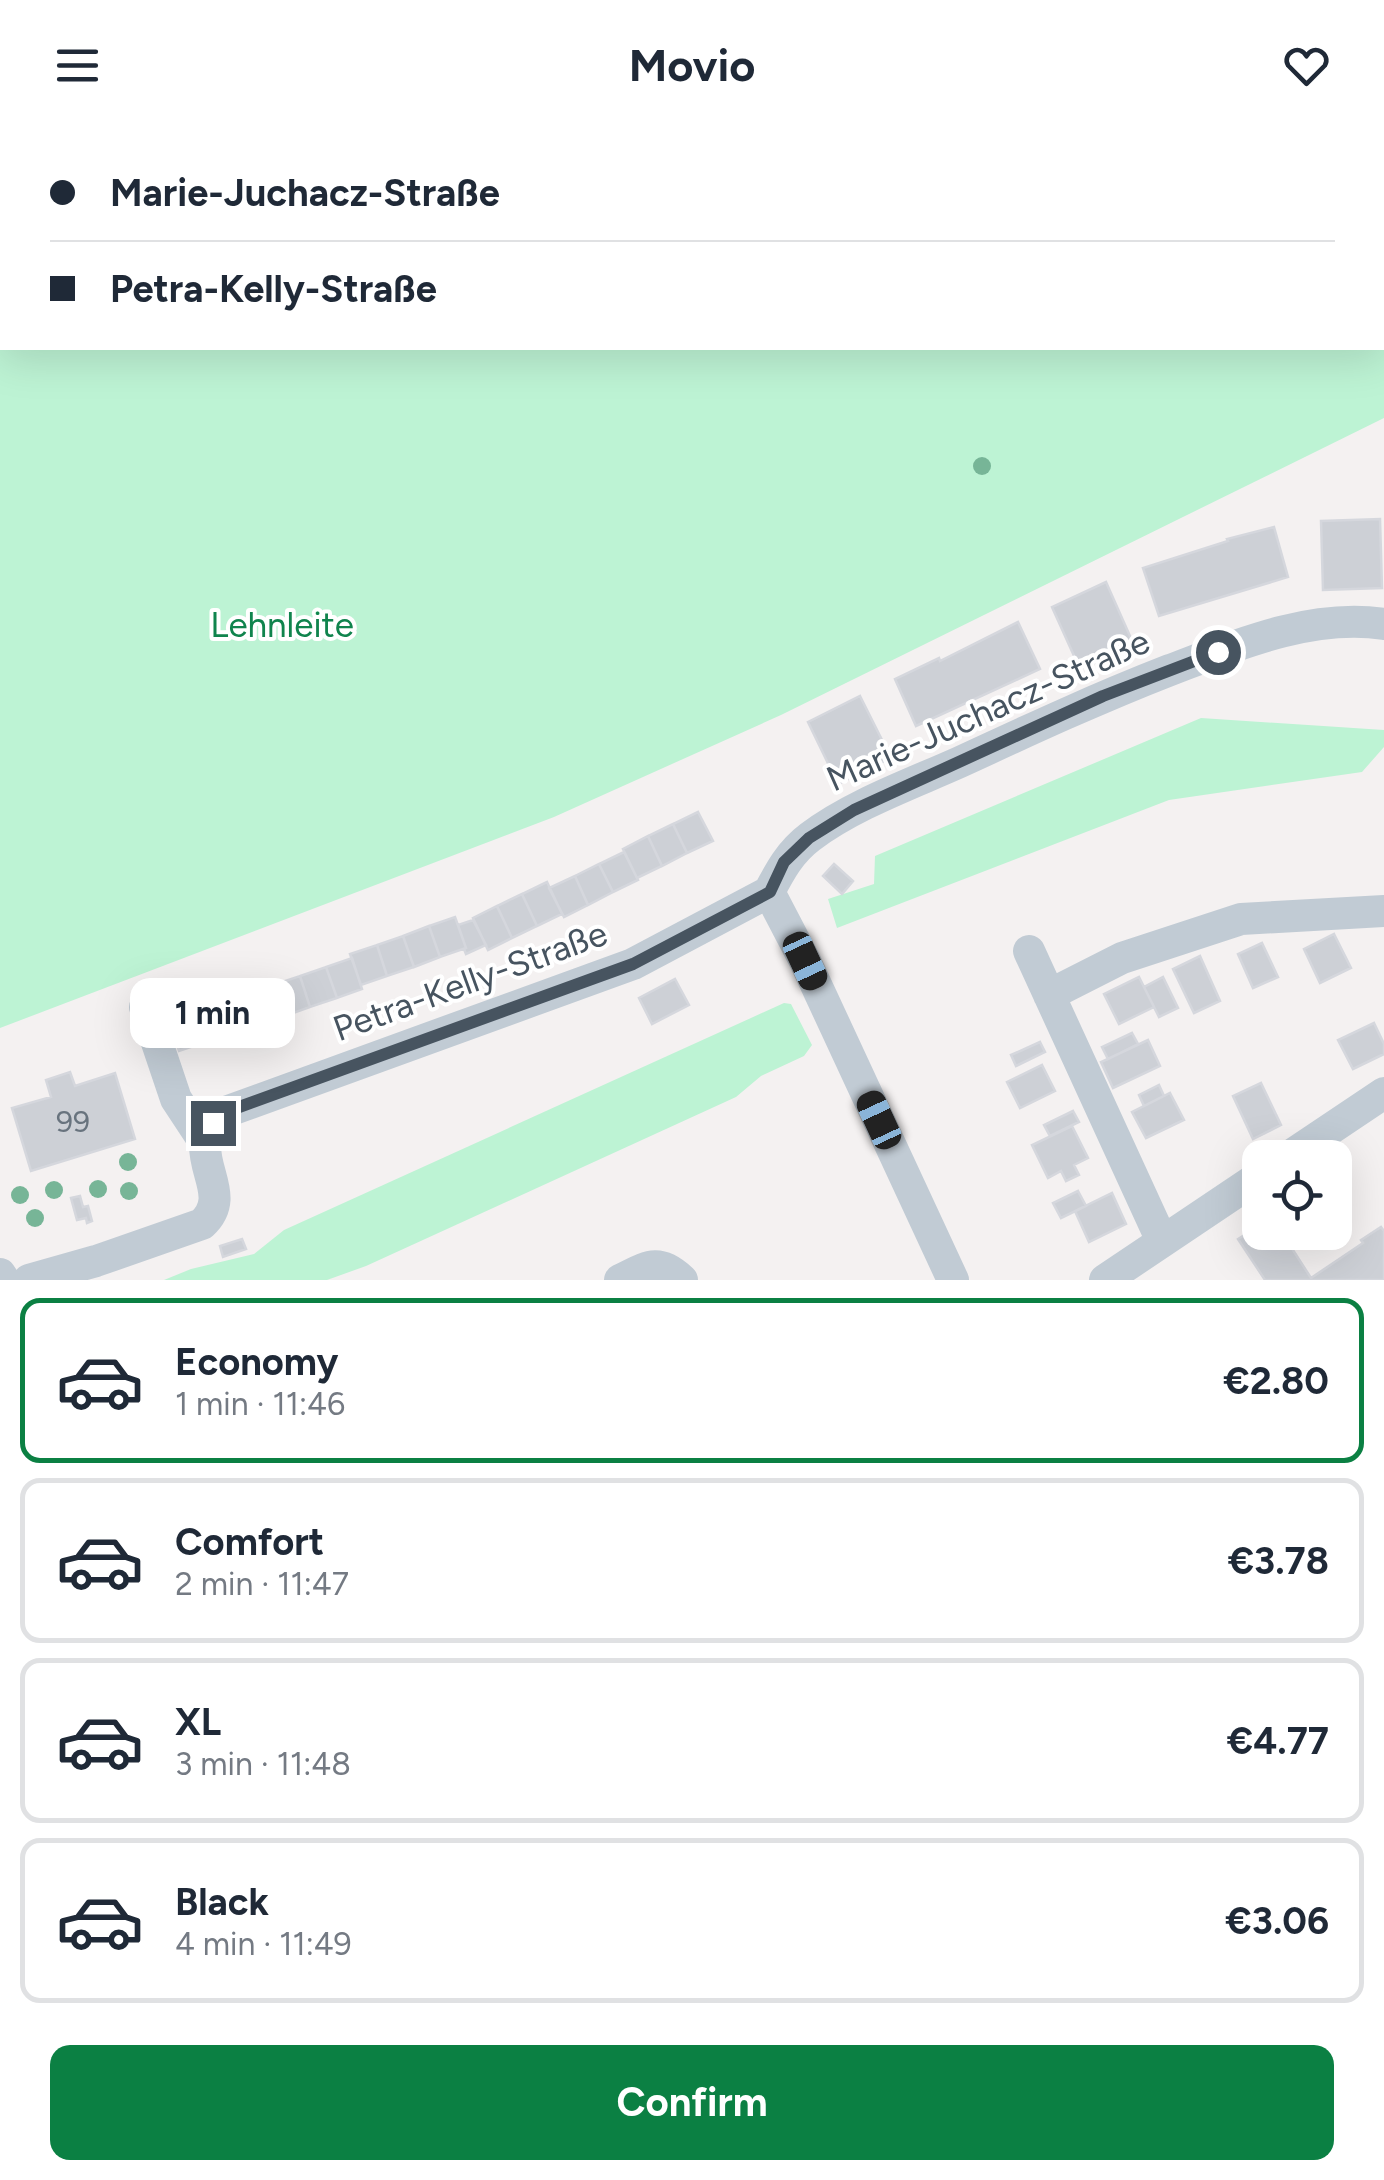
<!DOCTYPE html>
<html lang="en">
<head>
<meta charset="utf-8">
<style>
  :root { --surface:#fff; --page:#f2f2f3; --text:#1f2937; --muted:#747a83; --line:#e0e1e3; --accent:#0b8043 }
  body { margin:0; font-family:Figtree,sans-serif; background:var(--page); color:var(--text); height:100vh; display:flex; flex-direction:column; font-size:38px; white-space:nowrap }
  * { box-sizing:border-box; margin:0 }
  p { font-size:32px; color:var(--muted) }
  .icon { flex:none; width:55px; height:55px; fill:none; stroke:currentColor; stroke-width:2; stroke-linecap:round; stroke-linejoin:round }
  .map { position:relative; height:1150px; overflow:hidden }
  .details { display:flex; flex-direction:column; background:var(--surface); flex:1 }
  .details>* { flex:none }
  .top-card { position:absolute; left:0px; top:0px; width:1385px; height:220px; box-shadow:0 10px 40px #0002; display:grid; align-content:center; height:220px; padding:0 50px; background:var(--surface) }
  .controls { position:absolute; left:1242px; top:1010px; display:grid; gap:20px }
  .controls a { display:grid; place-items:center; width:110px; height:110px; border-radius:20px; background:var(--surface); box-shadow:0 10px 40px #0002; font-size:50px }
  .end { position:absolute; width:45px; height:45px; margin:-22px; border:12px solid #475460; background:#fff; box-shadow:0 0 0 5px #fff }
  .from { border-radius:50% }
  .bubble { position:absolute; height:70px; border-radius:20px; background:var(--surface); box-shadow:0 10px 40px #0002; font-size:32px; font-weight:700; line-height:70px; text-align:center }
  .car { position:absolute; width:30px; height:60px; margin:-30px -15px; border-radius:12px; box-shadow:0 0 8px 2px #0007; background:linear-gradient(#222 24%,#8ab4d8 0 40%,#222 0 76%,#8ab4d8 0 86%,#222 0) }
  .top-card b { display:flex; align-items:center; gap:35px; height:95px; font-size:38px }
  .top-card b+b { border-top:2px solid var(--line) }
  .top-card i { width:25px; height:25px; background:var(--text) }
  ul { padding:18px 0 0; list-style:none }
  li { display:flex; align-items:center; gap:30px; height:165px; margin:0 20px 15px; padding:0 30px; border:5px solid var(--line); border-radius:20px }
  li div { flex:1 }
  li b { display:block; font-size:38px }
  li em { font-style:normal; font-weight:700 }
  li.current { border-color:var(--accent) }
  li>.icon { width:90px; height:90px; stroke-width:1.5 }
  .button { display:flex; gap:20px; margin-top:auto; padding:20px 50px }
  .button a { flex:1; height:115px; border-radius:20px; background:var(--accent); color:#fff; font-size:40px; font-weight:700; line-height:115px; text-align:center }
  header { display:flex; justify-content:space-between; align-items:center; height:130px; padding:0 50px; background:var(--surface); font-size:45px; font-weight:700 }
  .map>svg:first-child { display:block }
</style>
</head>
<body>
<header><svg class="icon" aria-label="menu" viewBox="0 0 24 24"><path d="M4 6h16M4 12h16M4 18h16"/></svg>Movio<svg class="icon" aria-label="heart" viewBox="0 0 24 24"><path d="M12 20l-8-8c-3-5 5-10 8-4 3-6 11-1 8 4z"/></svg></header>
<div class="map">
<svg width="1384" height="1150" viewBox="0 0 1384 1150">
  <rect width="100%" height="100%" fill="#f4f1f1"/>
  <path fill="#bdf3d4" fill-rule="evenodd" d="M0 0H1384V288L781 585 554 687 0 898ZM2 2H1382V218H2Z
    M1201 588 1384 600V617L1362 642 1169 670 837 798 828 769 874 754 875 726Z
    M784 873 791 874 812 915 804 926 761 946 736 967 366 1136 327 1150H164L191 1139 254 1124 284 1100Z"/>
  <path fill="#cdd0d6" stroke="#d5d7dd" stroke-width="2.5" d="M1380 389 1382 458 1323 460 1321 391Z
    M1274 397 1288 447 1159 486 1143 438 1228 411 1227 409Z
    M1106 452 1134 515 1080 539 1052 477Z
    M1018 492 1040 539 916 596 895 549 939 528 940 531Z
    M860 566 891 628 838 654 808 592Z
    M698 682 713 711 687 723 673 694Z
    M673 694 687 723 662 736 648 706Z
    M648 706 662 736 637 748 623 719Z
    M624 722 638 750 613 762 599 734Z
    M599 734 613 762 588 775 575 746Z
    M834 734 853 751 842 764 823 746Z
    M575 746 588 775 564 787 549 758Z
    M547 752 562 784 537 796 522 764Z
    M522 764 537 796 512 808 497 776Z
    M497 776 512 808 488 820 473 788Z
    M455 787 466 818 440 827 429 796Z
    M473 790 486 815 466 824 464 819 466 818 458 795Z
    M429 796 440 827 414 837 403 806Z
    M1334 804 1351 838 1320 853 1304 819Z
    M403 806 414 837 387 846 377 815Z
    M1262 813 1278 847 1253 858 1238 824Z
    M377 815 387 846 361 855 350 824Z
    M1200 826 1220 871 1194 883 1173 839Z
    M352 828 362 859 337 868 326 837Z
    M326 837 337 868 310 877 300 846Z
    M300 846 310 877 285 886 273 855Z
    M1139 847 1154 877 1119 894 1104 864Z
    M1163 847 1178 878 1159 887 1144 857Z
    M675 849 689 875 652 894 639 868Z
    M273 855 285 886 258 895 247 865Z
    M246 860 257 893 231 903 220 869Z
    M220 869 231 903 206 912 194 878Z
    M194 878 206 912 179 921 168 888Z
    M1374 893 1384 914V924L1353 939 1338 910Z
    M1132 903 1138 914 1108 929 1102 917Z
    M1148 910 1160 936 1113 958 1101 932Z
    M1040 912 1045 922 1016 936 1011 925Z
    M1042 935 1055 961 1020 978 1007 952Z
    M70 942 75 956 115 943 135 1009 31 1041 12 978 51 967 46 950Z
    M1261 953 1281 995 1253 1009 1233 966Z
    M1159 955 1164 966 1144 976 1139 965Z
    M1170 963 1184 990 1146 1008 1132 982Z
    M1073 981 1079 992 1050 1006 1044 995Z
    M1072 996 1088 1028 1074 1035 1079 1045 1066 1051 1061 1041 1048 1048 1032 1015Z
    M1078 1061 1086 1076 1061 1088 1053 1073Z
    M1112 1063 1126 1094 1089 1112 1075 1081Z
    M80 1066 83 1077 88 1076 92 1091 87 1093 86 1088 77 1090 71 1068Z
    M1260 1095V1102H1296L1301 1110 1291 1117 1311 1148 1363 1113 1361 1110 1381 1097 1384 1101V1150H1265L1238 1109Z
    M242 1109 246 1119 223 1127 220 1116Z"/>
  <g fill="none" stroke-linecap="round" stroke-linejoin="round">
    <path stroke="#c1cbd4" stroke-width="32" d="M769 762C780 741 790 722 810 707 852 675 911 654 960 632 1029 600 1098 568 1170 540 1236 515 1312 483 1384 494
      M769 762 805 831 953 1150
      M1029 821 1162 1111
      M1049 865 1122 828 1241 789 1384 781
      M145 877 176 969 205 1013
      M1287 1028 1384 963
      M0 1144 4 1150
      M29 1150 96 1131 202 1094C229 1069 204 1045 205 1014 206 1004 213 992 220 984L633 834 769 762
      M620 1150C647 1137 658 1127 682 1150
      M1105 1150 1260 1046"/>
  </g>
  <g fill="#77b597">
    <circle cx="982" cy="336" r="9"/>
    <circle cx="128" cy="1032" r="9"/>
    <circle cx="98" cy="1059" r="9"/>
    <circle cx="54" cy="1060" r="9"/>
    <circle cx="129" cy="1061" r="9"/>
    <circle cx="20" cy="1065" r="9"/>
    <circle cx="35" cy="1088" r="9"/>
  </g>
  <g fill="none" stroke-linecap="round" stroke-linejoin="round">
    <path stroke="#475460" stroke-width="12" d="M213 993 220 984 633 834 770 762 784 732 809 708 854 680 1103 566 1218 522"/>
  </g>
  <g text-anchor="middle" dominant-baseline="central" stroke-width="8" stroke-linejoin="round" paint-order="stroke">
    <g font-size="30" fill="#68737e">
      <text x="73" y="991">99</text>
    </g>
    <g font-size="35" fill="#10844d" stroke="#fff">
      <text x="282" y="495">Lehnleite</text>
    </g>
    <g font-size="35" fill="#475460" stroke="#fff">
      <text transform="translate(988 580) rotate(-24)">Marie-Juchacz-Straße</text>
      <text transform="translate(470 851) rotate(-20)">Petra-Kelly-Straße</text>
    </g>
  </g>
</svg>
<div class="controls">
<a><svg class="icon" aria-label="locate" viewBox="0 0 24 24"><circle cx="12" cy="12" r="6"/><path d="M12 2v4M12 18v4M2 12h4M18 12h4"/></svg></a>
</div>
<i class="end from" style="left:1218px;top:522px"></i>
<i class="end" style="left:213px;top:993px"></i>
<div class="bubble" style="left:130px;top:848px;width:165px">1 min</div>
<i class="car" style="left:805px;top:831px;rotate:155deg"></i>
<i class="car" style="left:879px;top:990px;rotate:335deg"></i>
<div class="top-card">
<b><i class="from"></i>Marie-Juchacz-Straße</b>
<b><i></i>Petra-Kelly-Straße</b>
</div>
</div>
<section class="details">
<ul>
<li class="current"><svg class="icon" aria-label="car" viewBox="0 0 24 24"><path d="M5 17H2v-5l4-1 3-4h7l3 4 3 1v5h-3M9 17h6M6 11h13"/><circle cx="7" cy="17" r="2"/><circle cx="17" cy="17" r="2"/></svg><div><b>Economy</b><p>1 min · 11:46</p></div><em>€2.80</em></li>
<li><svg class="icon" aria-label="car" viewBox="0 0 24 24"><path d="M5 17H2v-5l4-1 3-4h7l3 4 3 1v5h-3M9 17h6M6 11h13"/><circle cx="7" cy="17" r="2"/><circle cx="17" cy="17" r="2"/></svg><div><b>Comfort</b><p>2 min · 11:47</p></div><em>€3.78</em></li>
<li><svg class="icon" aria-label="car" viewBox="0 0 24 24"><path d="M5 17H2v-5l4-1 3-4h7l3 4 3 1v5h-3M9 17h6M6 11h13"/><circle cx="7" cy="17" r="2"/><circle cx="17" cy="17" r="2"/></svg><div><b>XL</b><p>3 min · 11:48</p></div><em>€4.77</em></li>
<li><svg class="icon" aria-label="car" viewBox="0 0 24 24"><path d="M5 17H2v-5l4-1 3-4h7l3 4 3 1v5h-3M9 17h6M6 11h13"/><circle cx="7" cy="17" r="2"/><circle cx="17" cy="17" r="2"/></svg><div><b>Black</b><p>4 min · 11:49</p></div><em>€3.06</em></li>
</ul>
<div class="button"><a>Confirm</a></div>
</section>
</body>
</html>
